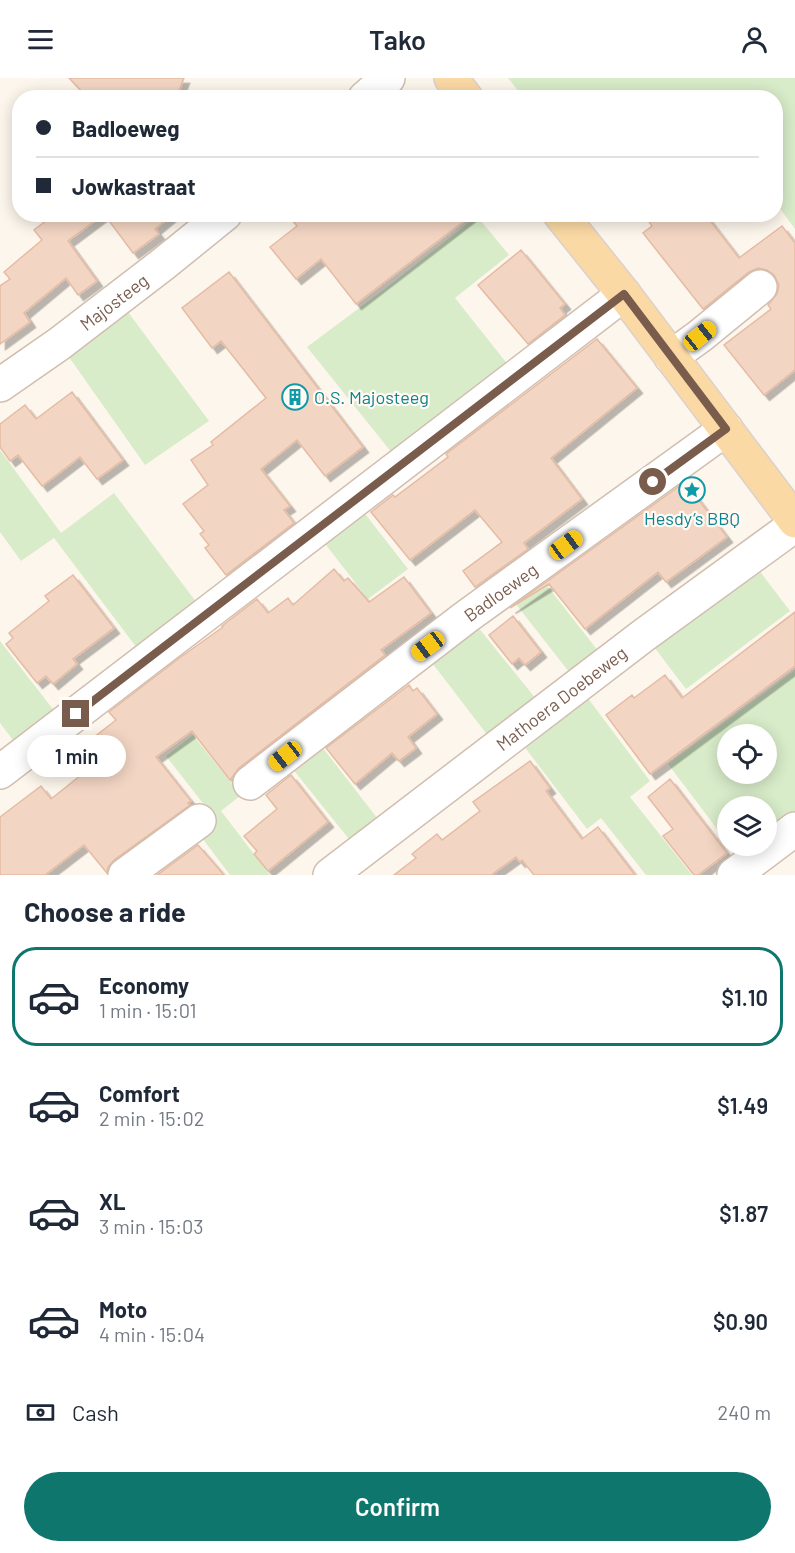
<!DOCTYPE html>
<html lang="en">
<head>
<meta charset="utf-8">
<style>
  :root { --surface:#fff; --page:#f2f2f3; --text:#1f2937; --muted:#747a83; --line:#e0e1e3; --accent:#0f766e }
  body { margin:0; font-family:Barlow,sans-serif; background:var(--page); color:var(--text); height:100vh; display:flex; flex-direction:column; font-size:22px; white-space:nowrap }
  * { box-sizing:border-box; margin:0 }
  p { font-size:20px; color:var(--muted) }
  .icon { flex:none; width:33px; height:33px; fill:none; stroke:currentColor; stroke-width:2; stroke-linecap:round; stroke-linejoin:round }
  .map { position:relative; height:797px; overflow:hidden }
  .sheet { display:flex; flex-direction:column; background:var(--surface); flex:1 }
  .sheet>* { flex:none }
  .top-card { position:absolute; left:12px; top:12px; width:771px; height:132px; border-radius:24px; box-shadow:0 3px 15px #0003; display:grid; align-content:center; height:132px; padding:0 24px; background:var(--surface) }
  .buttons { position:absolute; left:717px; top:646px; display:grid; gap:12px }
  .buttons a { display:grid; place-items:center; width:60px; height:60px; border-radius:50%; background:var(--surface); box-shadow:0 3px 15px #0003; font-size:30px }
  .end { position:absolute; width:27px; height:27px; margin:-14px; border:8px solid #7a5c4d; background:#fff; box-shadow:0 0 0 3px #fff }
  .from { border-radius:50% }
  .bubble { position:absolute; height:42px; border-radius:21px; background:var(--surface); box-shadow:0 3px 15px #0003; font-size:20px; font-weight:600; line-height:42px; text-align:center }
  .car { position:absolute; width:18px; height:36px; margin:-18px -9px; border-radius:8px; box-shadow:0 0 4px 2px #0007; background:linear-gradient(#f5c518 24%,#345 0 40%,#f5c518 0 76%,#345 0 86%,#f5c518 0) }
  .top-card b { display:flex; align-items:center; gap:21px; height:57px; font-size:22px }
  .top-card b+b { border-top:2px solid var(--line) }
  .top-card i { width:15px; height:15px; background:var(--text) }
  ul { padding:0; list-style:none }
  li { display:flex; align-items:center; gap:18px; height:99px; margin:0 12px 9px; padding:0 12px; border:3px solid transparent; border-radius:24px }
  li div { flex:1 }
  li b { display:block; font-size:22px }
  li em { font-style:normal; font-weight:600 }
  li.on { border-color:var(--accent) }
  li>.icon { width:54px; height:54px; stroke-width:1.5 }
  h2 { padding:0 24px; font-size:27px; line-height:72px }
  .pay { display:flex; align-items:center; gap:15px; height:66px; padding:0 24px; font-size:22px }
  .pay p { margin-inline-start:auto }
  .primary-button { display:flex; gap:12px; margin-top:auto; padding:12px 24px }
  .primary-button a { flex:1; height:69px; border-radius:36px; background:var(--accent); color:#fff; font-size:24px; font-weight:600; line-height:69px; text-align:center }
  header { display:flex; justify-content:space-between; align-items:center; height:78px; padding:0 24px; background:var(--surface); font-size:27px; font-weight:600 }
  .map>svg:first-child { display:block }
</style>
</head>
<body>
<header><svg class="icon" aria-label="menu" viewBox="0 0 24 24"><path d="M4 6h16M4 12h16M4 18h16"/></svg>Tako<svg class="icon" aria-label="person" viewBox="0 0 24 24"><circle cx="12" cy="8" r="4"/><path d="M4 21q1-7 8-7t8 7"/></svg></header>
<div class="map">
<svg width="795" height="797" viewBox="0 0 795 797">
  <defs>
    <filter id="shadow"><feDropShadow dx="5.5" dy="5.5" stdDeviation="0" flood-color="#0004"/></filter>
  </defs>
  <rect width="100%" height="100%" fill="#fdf6ec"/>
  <path fill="#d8ecc9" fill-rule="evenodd" d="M508 0H795V151L776 125V20L523 19Z
    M477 138 509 177 455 220 513 293 396 380 307 269 386 210Z
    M125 230 209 343 145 387 64 272Z
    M0 372 61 455 114 415 200 529 140 574 54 460 21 483 0 454Z
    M359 428 408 491 368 521 319 458Z
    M755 487 790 533 686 611 651 565Z
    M538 496 602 578 573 599 508 516Z
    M473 543 541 627 492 663 426 577Z
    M0 563 59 639 19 670 0 645Z
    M795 592V745L767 766 766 729H728L727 764 668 686ZM728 657H766V696H728Z
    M584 615 650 703 630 719 692 797H646L601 740 587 751 520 663Z
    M193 657 241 717 221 733 270 797H230L196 752 213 738 166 678Z
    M316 661 381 745 353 766 287 684Z"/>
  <path fill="#f3d5c3" stroke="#e6bba3" stroke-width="1.5" filter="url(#shadow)" d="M69 0H184L176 20H88Z
    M55 136H104L68 163 97 203 78 217 66 200 24 235 30 244 0 266V208L10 201 4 194 42 162 34 152Z
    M104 136H173L155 151 159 156 133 175Z
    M287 136H473L356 226 321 181 296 201 270 169 297 148Z
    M644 136H705L739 180 782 148 795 165V292L764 317 724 267 771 231 768 227 777 216 779 207 774 197 767 192 758 190 749 194 703 231 643 155 652 148Z
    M521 172 565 226 560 230 565 237 528 266 478 207Z
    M229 194 363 369 325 398 297 362 261 391 290 428 284 432 294 445 226 497 205 470 209 467 200 456 204 453 183 426 208 407 191 382 213 367 211 364 266 320 221 263 212 270 182 230Z
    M597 261 637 310 551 380 582 421 524 465 528 471 475 509 463 493 502 464 475 432 410 482 371 434 393 417 395 419 448 379 446 376Z
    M72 314 123 382 97 401 80 379 42 408 18 377 10 383 0 369V346L25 327 36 341Z
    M685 404 727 459 666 504 658 494 585 551 549 506 510 530Z
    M334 491 344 503 348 500 369 524 404 499 431 535 381 572 385 577 239 690 230 702 192 653 156 679 191 723 188 725 190 727 114 782 108 789 107 795 84 767 45 797H0V739L41 708 51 721 91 689 88 684 94 679 88 670 91 668 88 664 116 642 109 634 178 581 223 549 222 548 257 521 268 535 288 520 293 527Z
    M73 497 114 550 73 581 77 586 53 606 46 598 37 605 6 566 13 560 9 555 49 523 45 518Z
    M795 534V588L650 696 606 637 632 617 634 620 665 597 682 620Z
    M513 538 541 574 525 587 519 580 512 586 489 557Z
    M409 607 413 613 417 610 437 636 408 659 416 670 399 683 392 675 355 706 326 670Z
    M530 683 550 710 546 713 582 761 598 749 635 797H534L522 782 520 784 516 779 491 797H394L416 780 412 776 437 756 442 762 480 733 473 724Z
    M291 697 328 744 268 793 254 776 257 773 244 758 277 731 266 717Z
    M670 701 727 775 698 797H694L663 758 673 751 648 719Z
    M198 767 224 797H157Z"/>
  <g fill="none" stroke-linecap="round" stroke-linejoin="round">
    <g stroke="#d1beb0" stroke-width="36">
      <g id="minor">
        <path d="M365 20 388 0"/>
        <path d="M671 279 700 258 760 209"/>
        <path id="s1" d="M0 307 59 266 162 187 225 136"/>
        <path d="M0 694 624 216"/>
        <path id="s2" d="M250 705 466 539 726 351"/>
        <path d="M125 797 199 743"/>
        <path id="s3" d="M330 797 644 557 795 447"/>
        <path d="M734 797 795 751"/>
      </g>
    </g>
    <g stroke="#dad1cd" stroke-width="36">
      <path id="major" d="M451 0 466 20
        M560 136 624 216 795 443"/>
    </g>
    <use href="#minor" stroke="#fff" stroke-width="33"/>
    <use href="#major" stroke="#fbd9a5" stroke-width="33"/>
  </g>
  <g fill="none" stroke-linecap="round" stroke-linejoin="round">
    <path stroke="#7a5c4d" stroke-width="8" d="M76 636 624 216 726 351 653 404"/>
  </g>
  <defs>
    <g id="building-ring" transform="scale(1.35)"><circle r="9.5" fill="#fffaf3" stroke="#0f9aa8" stroke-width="1.5"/><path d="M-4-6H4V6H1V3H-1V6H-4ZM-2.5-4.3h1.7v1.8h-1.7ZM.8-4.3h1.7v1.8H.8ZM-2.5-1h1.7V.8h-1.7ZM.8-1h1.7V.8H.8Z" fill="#0f9aa8"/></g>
    <g id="sight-ring" transform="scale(1.35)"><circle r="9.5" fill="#fffaf3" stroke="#0f9aa8" stroke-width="1.5"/><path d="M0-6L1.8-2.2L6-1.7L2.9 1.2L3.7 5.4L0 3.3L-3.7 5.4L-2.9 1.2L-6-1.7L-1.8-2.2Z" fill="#0f9aa8"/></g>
  </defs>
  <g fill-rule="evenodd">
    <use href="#building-ring" x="295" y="319"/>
    <use href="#sight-ring" x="692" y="412"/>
  </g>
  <g text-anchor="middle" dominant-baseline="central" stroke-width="4.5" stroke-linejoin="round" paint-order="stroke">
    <g font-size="18" fill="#7a5c4d" stroke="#fffaf3">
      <text stroke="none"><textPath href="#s1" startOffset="141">Majosteeg</textPath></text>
      <text stroke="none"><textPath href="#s2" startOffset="315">Badloeweg</textPath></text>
      <text stroke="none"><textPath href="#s3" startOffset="291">Mathoera Doebeweg</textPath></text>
    </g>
    <g font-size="18" fill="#0d838f" stroke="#fffaf3" text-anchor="start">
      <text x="314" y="319">O.S. Majosteeg</text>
      <text x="692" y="440" text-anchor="middle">Hesdy’s BBQ</text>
    </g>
  </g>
</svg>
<div class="buttons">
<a><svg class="icon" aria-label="locate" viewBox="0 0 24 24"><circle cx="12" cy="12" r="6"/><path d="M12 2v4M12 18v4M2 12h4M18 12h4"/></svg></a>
<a><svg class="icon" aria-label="layers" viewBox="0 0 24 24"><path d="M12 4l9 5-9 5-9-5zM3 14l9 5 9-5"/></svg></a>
</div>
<i class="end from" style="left:653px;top:404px"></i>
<i class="end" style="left:76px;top:636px"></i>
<div class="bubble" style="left:27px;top:657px;width:99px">1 min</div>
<i class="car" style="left:700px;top:258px;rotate:51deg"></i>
<i class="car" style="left:566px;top:467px;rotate:54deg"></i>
<i class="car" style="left:428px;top:568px;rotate:233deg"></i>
<i class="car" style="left:285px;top:678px;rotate:232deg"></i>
<div class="top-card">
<b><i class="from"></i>Badloeweg</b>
<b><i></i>Jowkastraat</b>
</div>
</div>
<section class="sheet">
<h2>Choose a ride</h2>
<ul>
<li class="on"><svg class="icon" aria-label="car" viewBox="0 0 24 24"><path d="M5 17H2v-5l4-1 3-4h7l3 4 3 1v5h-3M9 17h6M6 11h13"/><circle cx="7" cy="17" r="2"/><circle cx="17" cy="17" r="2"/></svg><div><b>Economy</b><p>1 min · 15:01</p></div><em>$1.10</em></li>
<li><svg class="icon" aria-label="car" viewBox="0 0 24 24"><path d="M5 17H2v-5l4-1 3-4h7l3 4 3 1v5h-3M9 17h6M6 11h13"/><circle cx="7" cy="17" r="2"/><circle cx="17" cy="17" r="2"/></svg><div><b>Comfort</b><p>2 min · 15:02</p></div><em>$1.49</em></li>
<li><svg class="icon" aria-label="car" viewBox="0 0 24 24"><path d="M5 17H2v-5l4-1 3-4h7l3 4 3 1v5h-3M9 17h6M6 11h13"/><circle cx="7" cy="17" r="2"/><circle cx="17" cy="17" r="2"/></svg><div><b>XL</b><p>3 min · 15:03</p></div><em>$1.87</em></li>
<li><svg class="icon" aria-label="car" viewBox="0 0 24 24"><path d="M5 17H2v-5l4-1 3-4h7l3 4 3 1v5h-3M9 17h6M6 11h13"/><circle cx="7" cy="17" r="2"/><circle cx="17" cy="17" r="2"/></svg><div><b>Moto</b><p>4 min · 15:04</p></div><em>$0.90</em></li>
</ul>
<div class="pay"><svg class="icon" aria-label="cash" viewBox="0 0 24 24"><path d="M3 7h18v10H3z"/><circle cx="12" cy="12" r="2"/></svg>Cash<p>240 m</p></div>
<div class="primary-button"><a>Confirm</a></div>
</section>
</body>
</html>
